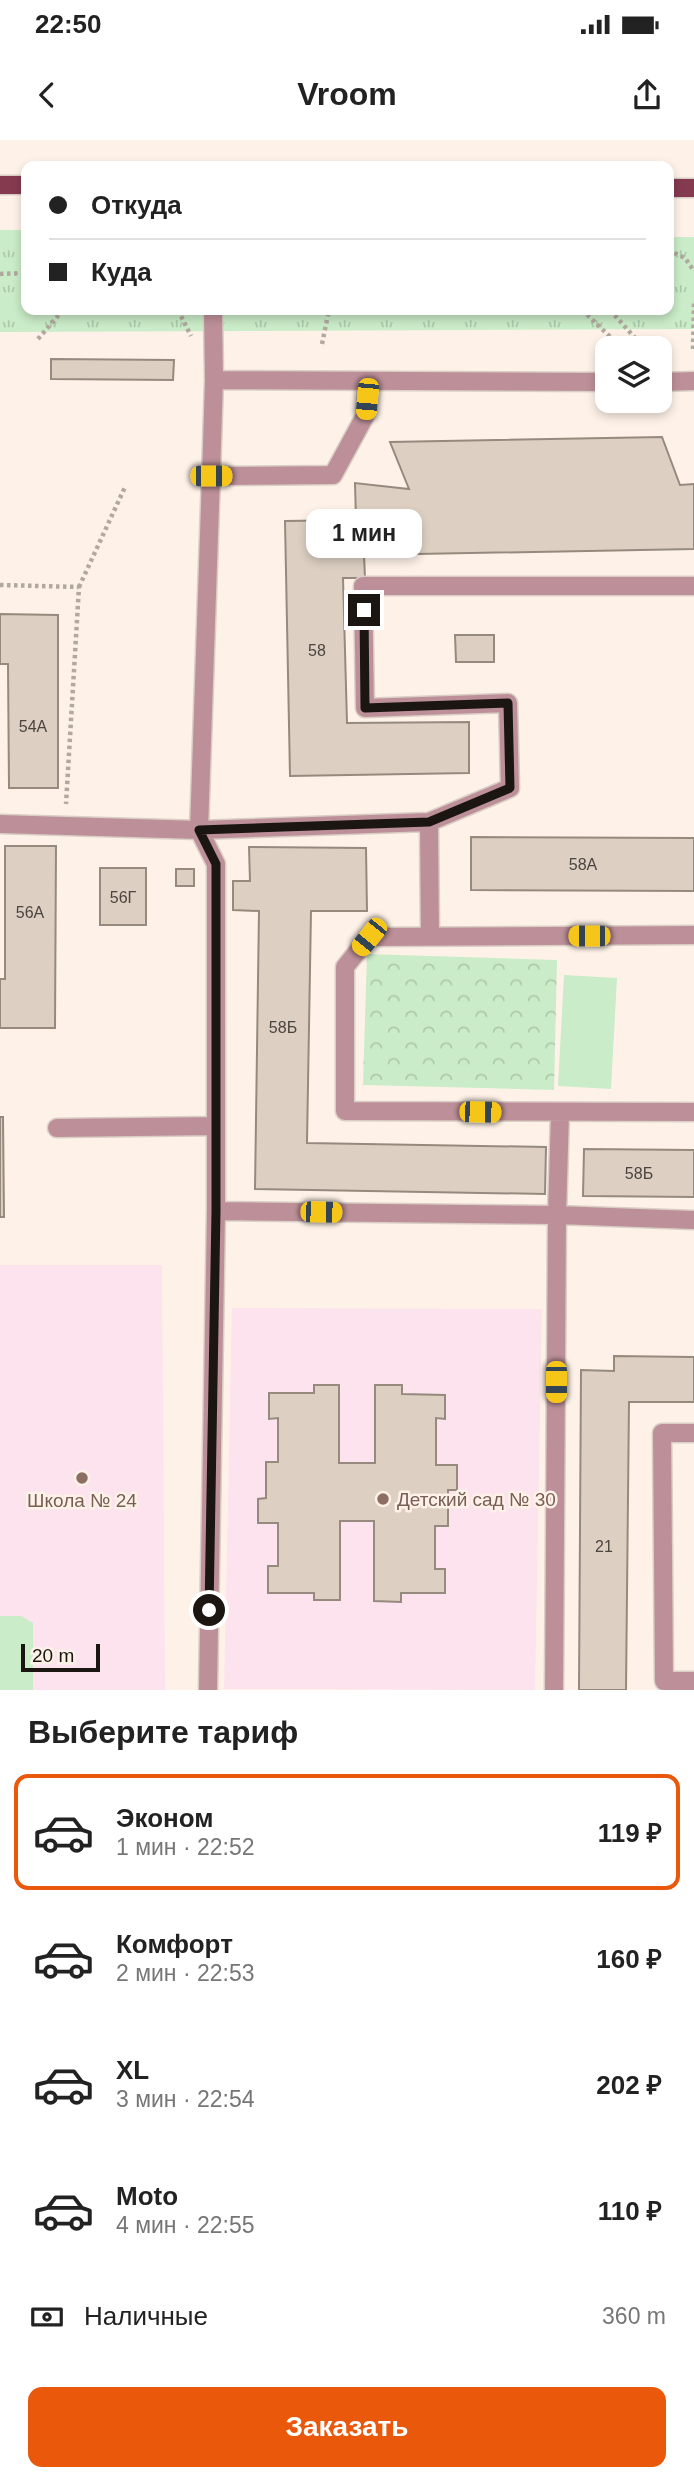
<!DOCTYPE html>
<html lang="ru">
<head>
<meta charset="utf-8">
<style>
  :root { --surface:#fff; --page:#f6f6f6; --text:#222; --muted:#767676; --line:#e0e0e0; --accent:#ea580c }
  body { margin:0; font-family:Helvetica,sans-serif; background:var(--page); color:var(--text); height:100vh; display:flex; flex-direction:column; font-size:26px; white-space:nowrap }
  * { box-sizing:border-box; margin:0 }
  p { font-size:23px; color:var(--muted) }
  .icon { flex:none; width:38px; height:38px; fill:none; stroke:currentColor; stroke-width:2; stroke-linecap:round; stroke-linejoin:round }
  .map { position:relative; height:1550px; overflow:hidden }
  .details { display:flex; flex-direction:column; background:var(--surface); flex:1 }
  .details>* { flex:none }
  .hud { position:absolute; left:21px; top:21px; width:653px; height:154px; border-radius:14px; box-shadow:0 4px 10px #0003; display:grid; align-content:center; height:154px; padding:0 28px; background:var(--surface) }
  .tools { position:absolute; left:595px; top:196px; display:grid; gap:14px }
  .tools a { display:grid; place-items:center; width:77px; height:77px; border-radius:14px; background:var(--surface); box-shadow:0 4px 10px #0003; font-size:35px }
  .scale { position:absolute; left:21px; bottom:18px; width:79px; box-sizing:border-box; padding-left:7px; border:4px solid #1b1611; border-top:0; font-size:19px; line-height:24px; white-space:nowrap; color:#1b1611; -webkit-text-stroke:5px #fef2e8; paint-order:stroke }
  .end { position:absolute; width:32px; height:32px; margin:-16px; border:9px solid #1b1611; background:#fff; box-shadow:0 0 0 4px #fff }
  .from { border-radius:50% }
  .bubble { position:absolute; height:49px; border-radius:14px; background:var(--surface); box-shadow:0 4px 10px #0003; font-size:23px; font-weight:700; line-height:49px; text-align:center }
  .car { position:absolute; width:21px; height:42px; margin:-21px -10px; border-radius:9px; box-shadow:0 0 5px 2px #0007; background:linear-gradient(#f5c518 24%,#345 0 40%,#f5c518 0 76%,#345 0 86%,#f5c518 0) }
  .hud b { display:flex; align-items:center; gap:24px; height:66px; font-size:26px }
  .hud b+b { border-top:2px solid var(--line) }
  .hud i { width:18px; height:18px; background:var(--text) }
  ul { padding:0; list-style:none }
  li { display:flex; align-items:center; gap:21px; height:116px; margin:0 14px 10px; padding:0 14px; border:4px solid transparent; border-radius:14px }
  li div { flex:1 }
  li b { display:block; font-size:26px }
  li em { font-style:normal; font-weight:700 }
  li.selected { border-color:var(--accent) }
  li>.icon { width:63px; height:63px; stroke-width:1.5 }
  h2 { padding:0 28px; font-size:32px; line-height:84px }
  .pay { display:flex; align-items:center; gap:18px; height:77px; padding:0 28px; font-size:26px }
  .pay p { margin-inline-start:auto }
  .button { display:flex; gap:14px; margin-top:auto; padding:14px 28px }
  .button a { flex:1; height:80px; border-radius:14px; background:var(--accent); color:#fff; font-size:28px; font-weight:700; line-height:80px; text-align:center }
  .status { display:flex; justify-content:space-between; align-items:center; height:49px; padding:0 35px; background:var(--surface); direction:ltr }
  .status svg { height:19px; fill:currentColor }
  header { display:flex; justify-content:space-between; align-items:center; height:91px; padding:0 28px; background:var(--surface); font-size:32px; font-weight:700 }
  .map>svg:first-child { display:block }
</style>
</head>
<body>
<div class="status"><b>22:50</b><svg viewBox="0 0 49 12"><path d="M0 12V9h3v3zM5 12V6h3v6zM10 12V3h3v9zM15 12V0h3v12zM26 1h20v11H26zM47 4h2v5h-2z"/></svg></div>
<header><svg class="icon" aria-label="back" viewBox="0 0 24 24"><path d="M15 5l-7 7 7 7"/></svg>Vroom<svg class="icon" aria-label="share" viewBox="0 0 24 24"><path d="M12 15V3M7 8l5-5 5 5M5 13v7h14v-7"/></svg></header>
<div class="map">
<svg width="694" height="1550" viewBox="0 0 694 1550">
  <defs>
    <pattern id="grass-tufts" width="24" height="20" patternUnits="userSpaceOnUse" patternTransform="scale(1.75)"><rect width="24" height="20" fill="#caecc8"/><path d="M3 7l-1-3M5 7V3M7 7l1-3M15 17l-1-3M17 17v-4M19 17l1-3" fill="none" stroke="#adcaab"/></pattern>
    <pattern id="park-crowns" width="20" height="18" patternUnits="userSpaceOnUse" patternTransform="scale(1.75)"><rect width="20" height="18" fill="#caecc8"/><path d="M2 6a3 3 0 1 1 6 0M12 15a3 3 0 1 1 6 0" fill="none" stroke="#adcaab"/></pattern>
  </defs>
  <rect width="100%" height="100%" fill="#fef2e8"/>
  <path fill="#fce3ed" d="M0 1125H162L165 1550H0Z
    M232 1168 542 1169 535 1550 224 1549Z"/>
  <path fill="url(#grass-tufts)" d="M0 90H26V170H668L669 97H694V189L0 192Z"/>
  <path fill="url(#park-crowns)" d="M367 814 557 820 554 950 363 945Z"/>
  <path fill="#caecc8" d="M564 835 617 838 611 949 558 946Z
    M0 1476H21L33 1483V1550H0Z"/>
  <path fill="#ddd0c3" stroke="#96897d" stroke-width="2" d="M51 219 174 220 173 240 51 239Z
    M662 297 680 345 694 344V409L364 415 365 438H343L347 583 469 582V633L290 636 285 381 356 380 355 343 409 349 390 302Z
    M0 474 58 475V648H9L8 524H0Z
    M455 495H494V522H456Z
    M471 697 694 698V751L471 750Z
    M5 706H56L55 888H0V839H5Z
    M249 707 366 708 367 771H311L307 1003 546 1007 545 1054 255 1049 259 771 233 770V741H250Z
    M100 728H146V785H100Z
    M176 729H194V746H176Z
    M0 977H3L4 1077H0Z
    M584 1009 694 1010V1057L583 1056Z
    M614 1216 694 1217V1262H629L626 1550H579L581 1230 614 1231Z
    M314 1245H339V1323H375V1245H402V1254L445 1255V1279L436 1278V1325H457V1350H448V1386H435V1429H445V1453H401V1462L374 1461V1381H340V1460H314V1453H268V1426H278V1383H258V1359L266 1358V1322H278V1278L269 1279V1253H314Z"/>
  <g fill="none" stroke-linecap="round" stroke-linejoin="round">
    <g stroke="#dacfc6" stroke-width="21">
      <path id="minor" d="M214 240 607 242
        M660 242 694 241
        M211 336 333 335 365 276 368 242
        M429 682 430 796
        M0 684 199 690 429 682 510 648 508 563 365 568 363 446H694
        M694 795 369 797 345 827V971L694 972
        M57 988 216 986
        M216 1071 557 1075 694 1080
        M694 1293H662L664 1541H694
        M208 1550 216 1071V724L199 690 211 336 214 240 213 170
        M554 1550 557 1075 560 973"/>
    </g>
    <g stroke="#dacfc6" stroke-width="21">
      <path id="major" d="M0 45H26
        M668 48H694"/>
    </g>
    <path stroke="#b1a89f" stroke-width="4.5" stroke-dasharray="3.5 3.5" stroke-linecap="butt" d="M668 110 685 118 694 131
      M0 134 26 133
      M178 170 191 196
      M582 170 622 208
      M610 170 644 208
      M38 199 63 170
      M322 204 329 170
      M693 209 694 162
      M0 445 79 447 66 664
      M79 447 125 347"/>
    <use href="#minor" stroke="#bd9099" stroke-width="18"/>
    <use href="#major" stroke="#863a50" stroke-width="18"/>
  </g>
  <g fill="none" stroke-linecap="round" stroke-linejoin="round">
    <path stroke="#1b1611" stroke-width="9" d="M209 1470 216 1071V724L199 690 429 682 510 648 508 563 365 568 364 470"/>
  </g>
  <g fill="#8d6e63" stroke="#fef2e8" stroke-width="2.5">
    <circle cx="82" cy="1338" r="7"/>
    <circle cx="383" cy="1359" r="7"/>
  </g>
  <g text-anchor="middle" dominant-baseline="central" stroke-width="5" stroke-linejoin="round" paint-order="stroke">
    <g font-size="16" fill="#4c443e">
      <text x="317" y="510">58</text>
      <text x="33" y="586">54А</text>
      <text x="583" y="724">58А</text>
      <text x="123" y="757">56Г</text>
      <text x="30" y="772">56А</text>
      <text x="283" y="887">58Б</text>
      <text x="639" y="1033">58Б</text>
      <text x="604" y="1406">21</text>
    </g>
    <g font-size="19" fill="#785e54" stroke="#fef2e8" text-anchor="start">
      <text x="397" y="1359">Детский сад № 30</text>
      <text x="82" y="1360" text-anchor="middle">Школа № 24</text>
    </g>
  </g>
</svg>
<div class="tools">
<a><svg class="icon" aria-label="layers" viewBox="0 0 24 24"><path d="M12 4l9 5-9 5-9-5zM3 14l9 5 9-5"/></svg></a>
</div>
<div class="scale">20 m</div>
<i class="end from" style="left:209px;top:1470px"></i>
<i class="end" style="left:364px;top:470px"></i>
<div class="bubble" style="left:306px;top:369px;width:116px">1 мин</div>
<i class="car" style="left:367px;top:259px;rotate:185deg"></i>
<i class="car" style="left:211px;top:336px;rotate:90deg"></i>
<i class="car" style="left:589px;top:796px;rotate:270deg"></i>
<i class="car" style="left:369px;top:797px;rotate:219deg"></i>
<i class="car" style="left:480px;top:972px;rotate:91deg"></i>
<i class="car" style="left:321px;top:1072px;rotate:91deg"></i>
<i class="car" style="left:556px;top:1242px;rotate:180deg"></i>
<div class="hud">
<b><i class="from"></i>Откуда</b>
<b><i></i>Куда</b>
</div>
</div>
<section class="details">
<h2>Выберите тариф</h2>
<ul>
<li class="selected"><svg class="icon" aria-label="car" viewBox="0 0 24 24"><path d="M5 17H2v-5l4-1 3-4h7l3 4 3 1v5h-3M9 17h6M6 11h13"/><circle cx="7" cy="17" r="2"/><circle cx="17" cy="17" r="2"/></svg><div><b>Эконом</b><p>1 мин · 22:52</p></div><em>119 ₽</em></li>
<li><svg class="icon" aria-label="car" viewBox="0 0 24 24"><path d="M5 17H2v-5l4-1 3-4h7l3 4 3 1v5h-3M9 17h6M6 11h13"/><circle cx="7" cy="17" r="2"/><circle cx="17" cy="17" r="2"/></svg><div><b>Комфорт</b><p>2 мин · 22:53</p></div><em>160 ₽</em></li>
<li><svg class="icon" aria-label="car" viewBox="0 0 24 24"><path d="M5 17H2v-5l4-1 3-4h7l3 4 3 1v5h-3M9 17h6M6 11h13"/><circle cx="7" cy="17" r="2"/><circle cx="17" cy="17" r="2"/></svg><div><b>XL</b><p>3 мин · 22:54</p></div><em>202 ₽</em></li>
<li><svg class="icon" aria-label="car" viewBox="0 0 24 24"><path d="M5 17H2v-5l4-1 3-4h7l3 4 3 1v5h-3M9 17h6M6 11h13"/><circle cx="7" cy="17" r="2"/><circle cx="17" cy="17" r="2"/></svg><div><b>Moto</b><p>4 мин · 22:55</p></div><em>110 ₽</em></li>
</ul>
<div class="pay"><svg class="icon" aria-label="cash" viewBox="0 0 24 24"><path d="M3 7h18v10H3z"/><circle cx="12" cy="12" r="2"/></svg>Наличные<p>360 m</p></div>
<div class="button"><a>Заказать</a></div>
</section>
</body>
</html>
